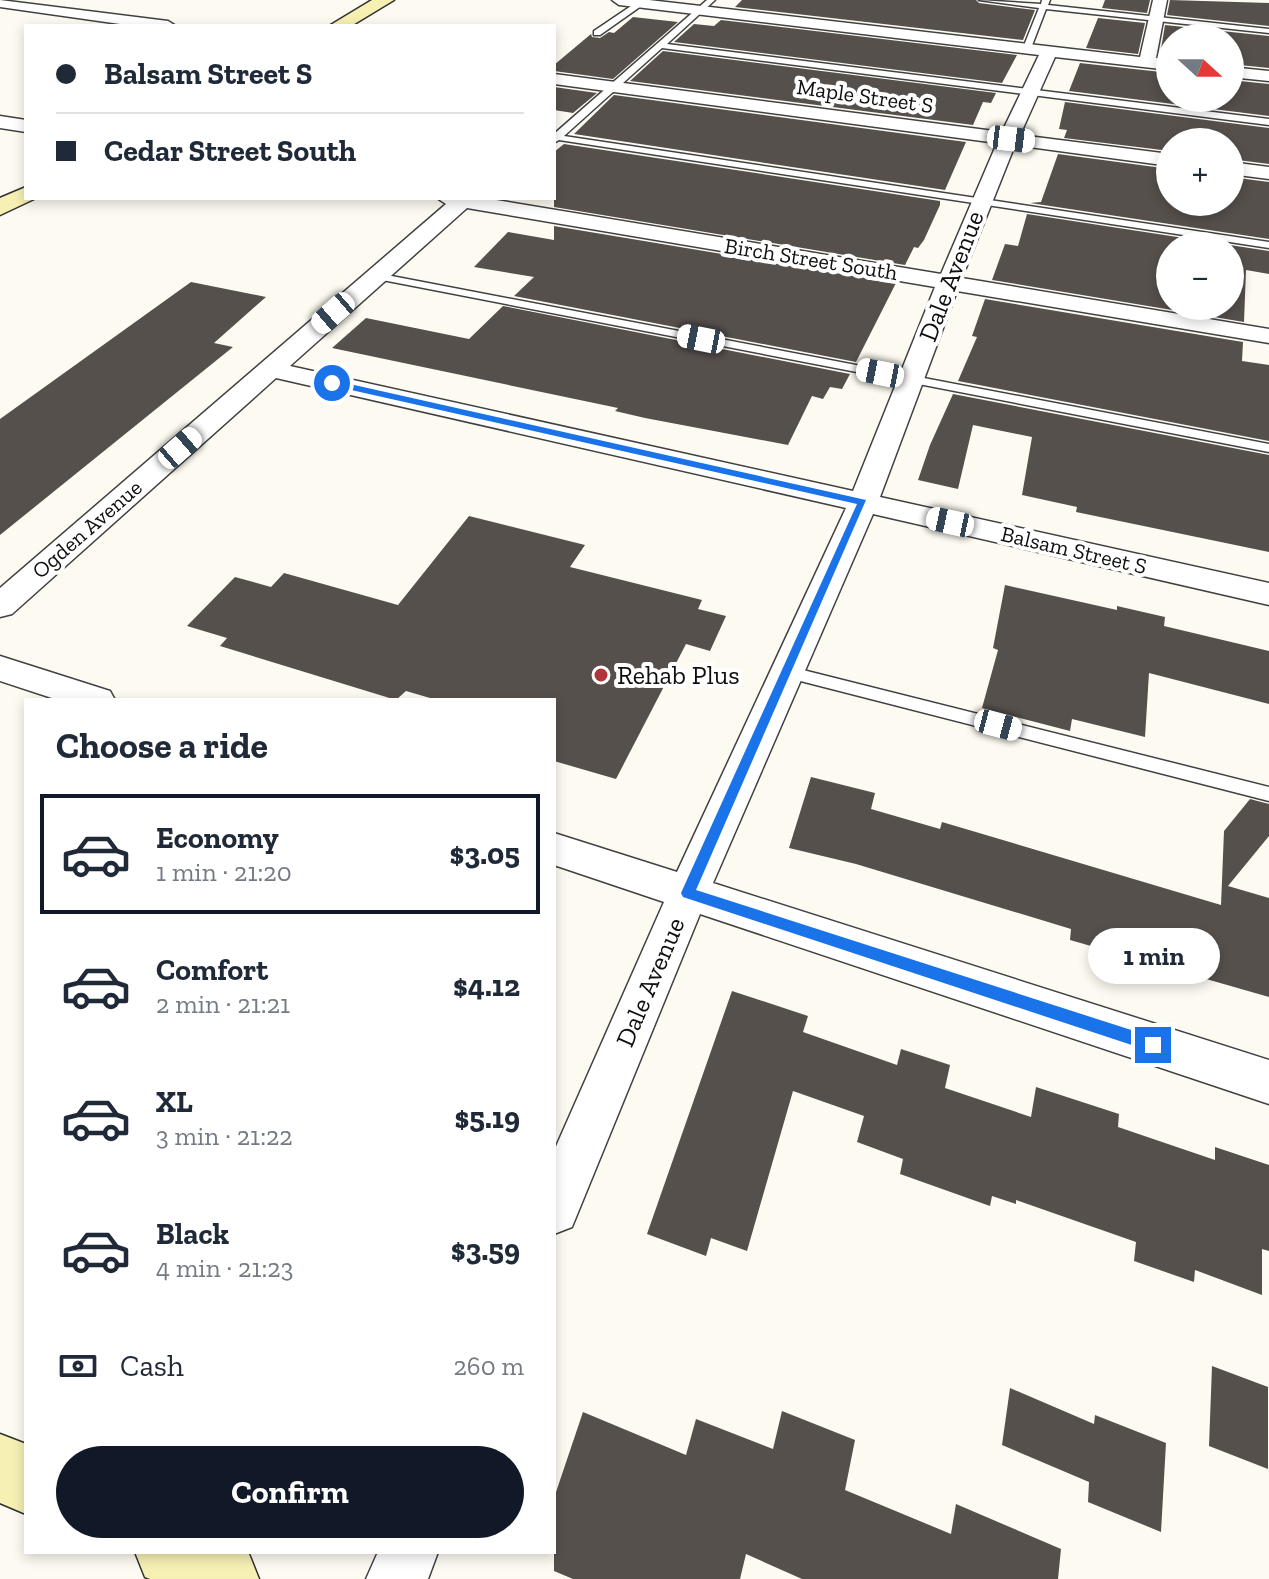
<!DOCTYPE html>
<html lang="en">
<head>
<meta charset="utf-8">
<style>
  :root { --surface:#fff; --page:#f2f2f3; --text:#1f2937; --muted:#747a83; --line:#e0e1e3; --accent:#111827 }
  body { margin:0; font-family:"Zilla Slab",serif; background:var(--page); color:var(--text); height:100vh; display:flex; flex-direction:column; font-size:30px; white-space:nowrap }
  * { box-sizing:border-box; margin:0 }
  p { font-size:26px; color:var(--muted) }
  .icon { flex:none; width:44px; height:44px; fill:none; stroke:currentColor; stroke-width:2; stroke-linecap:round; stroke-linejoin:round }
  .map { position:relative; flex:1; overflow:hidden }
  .sheet { position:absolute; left:24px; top:698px; width:532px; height:856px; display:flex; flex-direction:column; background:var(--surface); border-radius:0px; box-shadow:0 4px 12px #0003 }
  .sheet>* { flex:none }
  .top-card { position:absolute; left:24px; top:24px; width:532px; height:176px; border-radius:0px; box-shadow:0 4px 12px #0003; display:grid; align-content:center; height:176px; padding:0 32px; background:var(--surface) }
  .needle { width:52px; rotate:111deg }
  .buttons { position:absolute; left:1156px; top:24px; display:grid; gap:16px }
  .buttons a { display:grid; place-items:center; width:88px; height:88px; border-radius:50%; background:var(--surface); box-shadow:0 4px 12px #0003; font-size:40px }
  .end { position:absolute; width:36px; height:36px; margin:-18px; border:10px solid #1a73e8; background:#fff; box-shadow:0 0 0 4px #fff }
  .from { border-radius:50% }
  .bubble { position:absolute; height:56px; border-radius:28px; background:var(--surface); box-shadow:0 4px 12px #0003; font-size:26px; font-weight:700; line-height:56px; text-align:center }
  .car { position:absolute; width:24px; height:48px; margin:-24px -12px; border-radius:10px; box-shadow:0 0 6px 2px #0007; background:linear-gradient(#fff 24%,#345 0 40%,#fff 0 76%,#345 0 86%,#fff 0) }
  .top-card b { display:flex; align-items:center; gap:28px; height:76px; font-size:30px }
  .top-card b+b { border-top:2px solid var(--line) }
  .top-card i { width:20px; height:20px; background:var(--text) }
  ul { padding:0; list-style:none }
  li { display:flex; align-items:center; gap:24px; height:120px; margin:0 16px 12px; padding:0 16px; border:4px solid transparent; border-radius:0px }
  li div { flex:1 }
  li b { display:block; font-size:30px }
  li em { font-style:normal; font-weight:700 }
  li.on { border-color:var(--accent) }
  li>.icon { width:72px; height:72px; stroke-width:1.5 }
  h2 { padding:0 32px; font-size:36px; line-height:96px }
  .pay { display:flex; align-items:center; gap:20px; height:88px; padding:0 32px; font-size:30px }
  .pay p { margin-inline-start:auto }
  .cta { display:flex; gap:16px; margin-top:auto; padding:16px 32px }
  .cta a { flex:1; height:92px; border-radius:48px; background:var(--accent); color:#fff; font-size:32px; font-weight:700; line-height:92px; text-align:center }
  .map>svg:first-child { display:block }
</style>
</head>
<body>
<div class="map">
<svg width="1269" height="1579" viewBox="0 0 1269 1579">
  <rect width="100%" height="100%" fill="#fdfbf1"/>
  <path fill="#56504c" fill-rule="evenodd" d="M742 0H976L979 3 1035 10 1023 40 735 7Z
    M1105 0H1150L1147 13 1102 8Z
    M1170 0 1269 3V26L1167 15Z
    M633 17 678 22 613 79 554 71V65L591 34 592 37 600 38 609 32 614 33Z
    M1098 18 1145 23 1138 54 1086 48Z
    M721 20 1017 55 1002 83 674 42 694 24 714 26Z
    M1165 25 1269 36V68L1230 64V38H1170V57L1160 55Z
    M663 51 996 93 991 103 983 102 973 125 630 81Z
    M1080 63 1170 73V98H1230V80L1269 84V116L1069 91Z
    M554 87 597 93 573 113 554 110Z
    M614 95 966 142 945 190 574 134Z
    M1065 102 1269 128V164L1230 159V142H1170V151L1064 138 1067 130 1059 129Z
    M564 144 940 201V205L924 240 918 248 914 247 905 265 554 207V152Z
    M1058 154 1170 169V202H1230V177L1269 182V239L1030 203 1041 202Z
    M1027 214 1269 251V274L1246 270 1244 322 992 280 1005 244 1018 246ZM1170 246H1230V306H1170Z
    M554 226 896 283 856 362 514 296 534 277 474 267 508 232 554 240Z
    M191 282 266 297 214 343 233 347 0 535V419Z
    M985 299 1243 342 1242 361 1269 365V441L958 381 977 337 972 336Z
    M503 306 850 374 842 389 830 387 823 399 812 396 788 445 645 418 615 411 618 408 332 348 366 318 469 339Z
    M953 394 1269 455V552L1076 512 1077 507 1022 495 1032 437 973 425 958 489 918 480 930 445Z
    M469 516 585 545 570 567 702 600 698 609 726 616 710 651 686 644 616 779 554 761V700H437L406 691 396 700 220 646 227 638 187 626 235 577 271 587 284 573 398 605Z
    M1005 585 1117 610V606L1165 617 1164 626 1269 651V704L1149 673 1145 737 1072 719 1070 731 982 708 998 650 993 648Z
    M811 777 875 793 871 809 940 829 942 822 1221 905 1224 831 1250 799 1269 804V836L1228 886 1269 898V997L1070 940 1071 929 856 864 789 848Z
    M732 991 808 1016 803 1032 897 1065 901 1049 950 1065 945 1088 1031 1117 1036 1087 1119 1114 1118 1127 1215 1160V1147L1269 1165V1251L1262 1249V1295L1195 1270 1194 1282 1134 1261 1136 1242 1016 1200V1204L992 1196 990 1206 900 1174 903 1159 857 1142 864 1116 793 1091 747 1251 711 1238 706 1256 647 1234Z
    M1212 1366 1268 1387V1469L1209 1446Z
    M1010 1388 1094 1424 1095 1415 1166 1443 1161 1532 1088 1502 1089 1482 1002 1445Z
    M782 1411 855 1440 845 1490 951 1534 956 1504 1061 1549 1058 1579H802L746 1554 740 1579H573L554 1571V1498L583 1412 686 1455 696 1419 773 1449Z"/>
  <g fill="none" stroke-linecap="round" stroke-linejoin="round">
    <g stroke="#414141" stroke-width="3">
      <path id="lane" d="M707 0H715L667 44 1269 119V125L662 48 564 136 1269 242V248L559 140 554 143V134Z
        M979 0 1041 4 1042 0H1050L1048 5 1269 29V33L1046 9 1031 48 1027 50 1023 48 1039 8Z
        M637 2 644 4 600 35H594V31Z
        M376 273 1269 444V452L372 278V274Z
        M787 666 1269 787V801L781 676 779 672Z"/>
    </g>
    <g stroke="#414141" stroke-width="3">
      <path id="street" d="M0 0 168 21 176 26H134L0 7Z
        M612 0H649L1140 57 1153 0H1167L1156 58 1170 60V70L1055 57 1020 135 1170 154V166L1015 145 962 278 1269 329V343L957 291 880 497 1269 583V605L873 514 713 883 1269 1060V1104L700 914 572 1227 554 1234V1151L664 902 554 865V833L677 872 846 508 276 378 12 614 0 617V588L446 204 437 198H484L941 274 997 143 554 84V74L1002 132 1039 55 619 5ZM467 208 935 287 853 491 290 366Z
        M1230 67 1269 71V81L1230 77Z
        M0 116 26 120V132L0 128Z
        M1230 162 1269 167V179L1230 174Z
        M0 656 110 691 115 700H58L0 681Z
        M378 1552H438L428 1579H366Z"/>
    </g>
    <g stroke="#303030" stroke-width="3">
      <path id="secondary" d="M372 0H394L351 26H329Z
        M26 187V198L34 199 0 215V198Z
        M0 1434 26 1444V1514L0 1503Z
        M135 1552H245L249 1554 259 1579H150L145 1577Z"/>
    </g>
    <use href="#lane" fill="#fff" fill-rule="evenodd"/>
    <use href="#street" fill="#fff" fill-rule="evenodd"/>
    <use href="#secondary" fill="#f6f0b3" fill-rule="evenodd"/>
  </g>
  <path fill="#1a73e8" d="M332 380 866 500 696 890 1153 1037 1158 1039V1050L1153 1052 683 897 681 893 857 504 329 385Z"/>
  <circle fill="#b03539" stroke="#fff" stroke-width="3" cx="601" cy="675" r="8"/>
  <g text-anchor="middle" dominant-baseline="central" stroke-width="8" stroke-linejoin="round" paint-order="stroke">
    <g font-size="22" fill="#0e0e0e" stroke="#fff">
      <text transform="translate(865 96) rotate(8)">Maple Street S</text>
      <text transform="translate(811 259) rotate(9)">Birch Street South</text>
      <text transform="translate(87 529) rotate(-41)">Ogden Avenue</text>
      <text transform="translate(1074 550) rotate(13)">Balsam Street S</text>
    </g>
    <g font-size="26" fill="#0e0e0e" stroke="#fff">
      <text transform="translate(951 276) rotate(-69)">Dale Avenue</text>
      <text transform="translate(650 982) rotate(-67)">Dale Avenue</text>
    </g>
    <g font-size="26" fill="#0e0e0e" stroke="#fff" text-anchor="start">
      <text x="617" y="675">Rehab Plus</text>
    </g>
  </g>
</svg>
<div class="buttons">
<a><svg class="needle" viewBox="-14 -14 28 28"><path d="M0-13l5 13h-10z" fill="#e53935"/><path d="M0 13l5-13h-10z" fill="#747a83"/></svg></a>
<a>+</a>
<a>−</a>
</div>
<i class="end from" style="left:332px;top:383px"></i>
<i class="end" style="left:1153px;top:1045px"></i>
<div class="bubble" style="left:1088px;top:928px;width:132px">1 min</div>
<i class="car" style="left:1011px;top:139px;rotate:97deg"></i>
<i class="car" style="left:333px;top:313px;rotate:229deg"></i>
<i class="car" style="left:701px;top:339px;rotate:281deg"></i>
<i class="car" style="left:880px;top:373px;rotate:281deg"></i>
<i class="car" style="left:180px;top:448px;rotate:49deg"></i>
<i class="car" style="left:950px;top:522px;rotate:282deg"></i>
<i class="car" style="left:998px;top:725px;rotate:105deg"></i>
<div class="top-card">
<b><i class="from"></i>Balsam Street S</b>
<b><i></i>Cedar Street South</b>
</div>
<section class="sheet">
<h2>Choose a ride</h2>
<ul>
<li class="on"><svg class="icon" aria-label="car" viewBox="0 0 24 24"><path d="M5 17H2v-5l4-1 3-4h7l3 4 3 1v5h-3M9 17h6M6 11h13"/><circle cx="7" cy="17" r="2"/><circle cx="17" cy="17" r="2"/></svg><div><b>Economy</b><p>1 min · 21:20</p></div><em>$3.05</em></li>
<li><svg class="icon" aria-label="car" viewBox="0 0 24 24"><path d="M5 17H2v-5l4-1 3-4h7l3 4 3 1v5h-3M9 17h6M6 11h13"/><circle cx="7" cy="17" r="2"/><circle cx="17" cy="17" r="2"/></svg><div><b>Comfort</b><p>2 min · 21:21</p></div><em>$4.12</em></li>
<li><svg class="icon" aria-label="car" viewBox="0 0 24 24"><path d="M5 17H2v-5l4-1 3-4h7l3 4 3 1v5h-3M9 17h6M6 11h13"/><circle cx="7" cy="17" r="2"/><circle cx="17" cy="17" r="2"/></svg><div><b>XL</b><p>3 min · 21:22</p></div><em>$5.19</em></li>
<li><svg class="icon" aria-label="car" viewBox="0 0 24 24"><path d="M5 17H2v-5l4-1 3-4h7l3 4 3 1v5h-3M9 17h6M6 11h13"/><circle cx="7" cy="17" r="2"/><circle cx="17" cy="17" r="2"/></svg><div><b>Black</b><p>4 min · 21:23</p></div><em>$3.59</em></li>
</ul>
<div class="pay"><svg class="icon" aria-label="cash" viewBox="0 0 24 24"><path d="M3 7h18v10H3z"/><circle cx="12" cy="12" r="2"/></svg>Cash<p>260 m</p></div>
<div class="cta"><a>Confirm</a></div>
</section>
</div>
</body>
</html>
